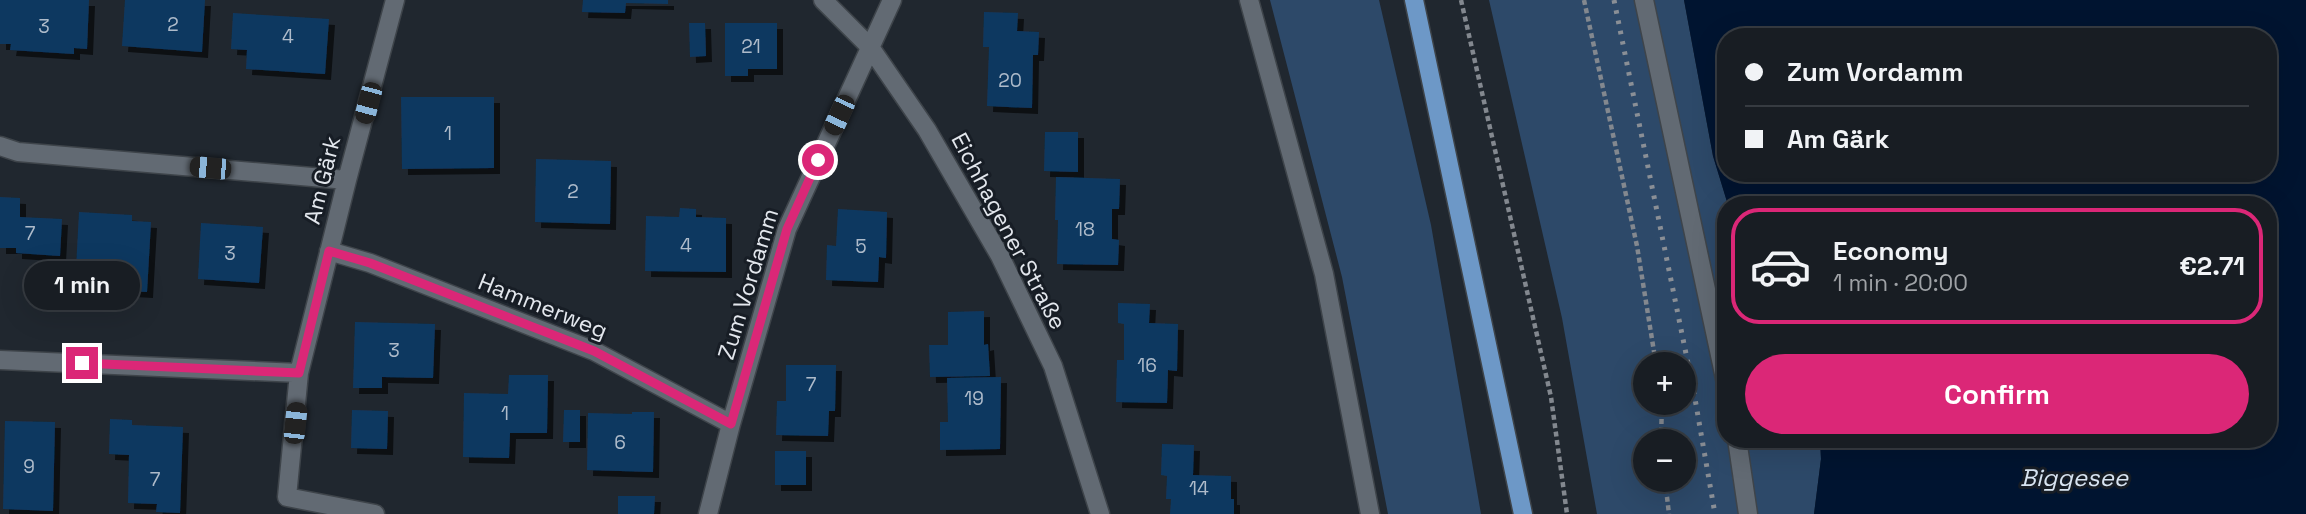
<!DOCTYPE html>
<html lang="en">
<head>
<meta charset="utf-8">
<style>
  :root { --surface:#181d23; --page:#21262b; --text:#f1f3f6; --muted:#9fa2a6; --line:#363b41; --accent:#db2777 }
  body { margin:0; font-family:"Space Grotesk",sans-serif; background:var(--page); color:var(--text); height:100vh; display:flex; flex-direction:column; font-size:26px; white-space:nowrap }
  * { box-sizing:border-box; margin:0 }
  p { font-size:23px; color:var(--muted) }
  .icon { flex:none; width:38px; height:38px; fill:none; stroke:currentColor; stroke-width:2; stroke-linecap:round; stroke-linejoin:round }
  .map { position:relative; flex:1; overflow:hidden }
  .side { position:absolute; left:1717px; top:196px; width:560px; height:252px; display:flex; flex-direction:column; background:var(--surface); border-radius:28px; box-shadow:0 7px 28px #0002,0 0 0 2px var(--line) }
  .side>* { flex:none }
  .top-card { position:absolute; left:1717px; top:28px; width:560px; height:154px; border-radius:28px; box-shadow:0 7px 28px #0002,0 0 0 2px var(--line); display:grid; align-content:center; height:154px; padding:0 28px; background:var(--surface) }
  .tools { position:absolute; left:1633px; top:352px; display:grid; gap:14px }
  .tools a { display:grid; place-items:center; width:63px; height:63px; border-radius:50%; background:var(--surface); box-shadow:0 7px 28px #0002,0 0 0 2px var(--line); font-size:35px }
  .end { position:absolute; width:32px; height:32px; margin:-16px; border:9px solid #db2777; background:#fff; box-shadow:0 0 0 4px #fff }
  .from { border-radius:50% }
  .bubble { position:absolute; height:49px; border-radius:24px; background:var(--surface); box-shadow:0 7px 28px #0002,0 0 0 2px var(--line); font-size:23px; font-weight:700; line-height:49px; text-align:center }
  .car { position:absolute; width:21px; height:42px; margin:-21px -10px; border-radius:9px; box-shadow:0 0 5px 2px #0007; background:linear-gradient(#222 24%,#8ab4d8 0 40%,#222 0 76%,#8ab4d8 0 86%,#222 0) }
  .top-card b { display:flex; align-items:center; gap:24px; height:66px; font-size:26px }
  .top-card b+b { border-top:2px solid var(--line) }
  .top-card i { width:18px; height:18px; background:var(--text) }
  ul { padding:12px 0 0; list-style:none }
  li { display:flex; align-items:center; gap:21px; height:116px; margin:0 14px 10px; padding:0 14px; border:4px solid var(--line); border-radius:28px }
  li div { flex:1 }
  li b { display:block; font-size:26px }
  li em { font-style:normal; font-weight:700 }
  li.on { border-color:var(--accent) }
  li>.icon { width:63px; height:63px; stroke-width:1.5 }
  .cta { display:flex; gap:14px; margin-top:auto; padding:14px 28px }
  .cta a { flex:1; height:80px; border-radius:42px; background:var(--accent); color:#fff; font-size:28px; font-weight:700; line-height:80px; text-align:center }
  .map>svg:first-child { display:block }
</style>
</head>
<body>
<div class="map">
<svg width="2306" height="514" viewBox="0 0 2306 514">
  <defs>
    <filter id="shadow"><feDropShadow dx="6" dy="6" stdDeviation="0" flood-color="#0009"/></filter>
  </defs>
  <rect width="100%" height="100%" fill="#20272f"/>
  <path fill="#2d4969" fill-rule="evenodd" d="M1270 0H1379L1431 225 1481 514H1388L1342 277Z
    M1489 0H1684L1713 156 1728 205H1726V439H1820L1821 459 1814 514H1597L1562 318ZM1645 364H1684V402H1645ZM1645 441H1684V480H1645Z"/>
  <path fill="#001430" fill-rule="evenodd" d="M1684 0H2306V514H1814L1821 459 1820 439H2268V205H1728L1713 156ZM1726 37H2268V173H1726Z"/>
  <path fill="#103860" filter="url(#shadow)" d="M0 0H89L87 49 74 48V54L10 50 11 44H0Z
    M125 0H205L202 52 122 46Z
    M583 0H668V4L626 3 625 13 582 12Z
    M984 12 1018 13 1017 31 1039 32 1038 55H1033L1032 108 987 106 989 47H983Z
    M233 13 329 19 325 74 246 69 247 50 231 49Z
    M689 23H705L706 56 690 57Z
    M725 23H777V69H748V76H725Z
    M401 97H494V168L402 169Z
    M1045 132H1078V172L1044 171Z
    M536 159 611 161 610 224 535 222Z
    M1056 177 1120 179 1119 209H1112V239L1119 240 1118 265 1057 264 1058 220H1055Z
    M0 197 20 198V217L62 219 60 256 16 253V248H0Z
    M680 208 696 209V217L726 218V272L645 271 646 216 679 217Z
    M838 209 887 212 886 258 879 257 878 282 826 280 827 245 836 246Z
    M79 212 132 215V221L151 222 147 292 75 288Z
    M201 223 263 227 259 283 198 279Z
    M1118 303 1150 304 1149 323 1178 324 1177 371 1168 370 1167 403 1116 402 1117 360H1124V324L1118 323Z
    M984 311V345L988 344 990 376 930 377 929 345H948V312Z
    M355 322 435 324 433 378 382 377V388H353Z
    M786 365H836L835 411H829L828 436 776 435 777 401H786Z
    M509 375H548L547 433H510L509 458 463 457 464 393 508 394Z
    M1001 377 1000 449 940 450V422H948L947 378Z
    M352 410 388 411 387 449 351 448Z
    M564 410H580V442H563Z
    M632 412H654L653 472 587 470 588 413 632 414Z
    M110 419 132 420V425L183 427 180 513 156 512 157 504 128 503 129 455 109 454Z
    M5 421 55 422 53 511 3 509Z
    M1162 444 1194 445 1193 475 1231 476V499H1234V514H1170L1171 499H1166L1167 476 1161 475Z
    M775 451H806V485H775Z
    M618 496H655L654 514H618Z"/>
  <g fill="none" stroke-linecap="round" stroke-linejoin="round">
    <g stroke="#3e444a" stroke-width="21">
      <path id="minor" d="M823 0 870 47 927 130 1000 256 1053 366 1100 514
        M1249 0 1324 274 1370 514
        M1644 0 1726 383
        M0 146 18 152 347 180
        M329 251 370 263 594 351 731 424
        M0 360 299 373
        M1737 439 1748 514
        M375 514 287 497 299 373 347 180 395 0
        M708 514 731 424 787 229 892 0"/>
    </g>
    <g stroke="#3e444a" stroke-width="21">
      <path id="major" d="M1414 0 1523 514"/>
    </g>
    <path stroke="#83888f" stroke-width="4.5" stroke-dasharray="5 3.5" stroke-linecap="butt" d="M1461 0 1551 397 1567 514
      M1584 0 1637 246 1656 364
      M1661 441 1662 402
      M1665 480 1669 514"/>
    <use href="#minor" stroke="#626a73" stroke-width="18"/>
    <use href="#major" stroke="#6d98c7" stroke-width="18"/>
    <path stroke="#8a8f96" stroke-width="5" stroke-dasharray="3.5 7" stroke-linecap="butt" d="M1614 0 1694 393 1715 514"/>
  </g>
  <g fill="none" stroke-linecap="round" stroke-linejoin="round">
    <path stroke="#db2777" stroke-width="9" d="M82 363 299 373 329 251 370 263 594 351 731 424 787 229 818 160"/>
  </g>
  <g text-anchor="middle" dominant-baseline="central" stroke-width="6" stroke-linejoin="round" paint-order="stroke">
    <g font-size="19" fill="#aebbca">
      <text x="173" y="24">2</text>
      <text x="44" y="26">3</text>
      <text x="288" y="36">4</text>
      <text x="751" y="46">21</text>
      <text x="1010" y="80">20</text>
      <text x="448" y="133">1</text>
      <text x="573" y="191">2</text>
      <text x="1085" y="229">18</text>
      <text x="30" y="233">7</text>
      <text x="686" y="245">4</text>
      <text x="861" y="246">5</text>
      <text x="230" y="253">3</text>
      <text x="394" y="350">3</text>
      <text x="1147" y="365">16</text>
      <text x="811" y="384">7</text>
      <text x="974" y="398">19</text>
      <text x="505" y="413">1</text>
      <text x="620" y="442">6</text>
      <text x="29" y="466">9</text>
      <text x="155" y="479">7</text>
      <text x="1199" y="488">14</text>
    </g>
    <g font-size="23" fill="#e3e7ed" stroke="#171d25">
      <text transform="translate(322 180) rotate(-76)">Am Gärk</text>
      <text transform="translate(1009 231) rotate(62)">Eichhagener Straße</text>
      <text transform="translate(748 284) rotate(-73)">Zum Vordamm</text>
      <text transform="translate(543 306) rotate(22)">Hammerweg</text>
    </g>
    <g font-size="24" font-style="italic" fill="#d8e4f1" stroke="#171d25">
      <text x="2074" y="477">Biggesee</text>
    </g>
  </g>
</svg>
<div class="tools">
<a>+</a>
<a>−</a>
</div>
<i class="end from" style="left:818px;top:160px"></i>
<i class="end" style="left:82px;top:363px"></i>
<div class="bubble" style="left:24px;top:261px;width:116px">1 min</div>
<i class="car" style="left:368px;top:103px;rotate:195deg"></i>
<i class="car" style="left:839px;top:115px;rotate:205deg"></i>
<i class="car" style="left:210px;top:168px;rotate:275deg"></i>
<i class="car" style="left:295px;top:423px;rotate:6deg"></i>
<div class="top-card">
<b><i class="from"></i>Zum Vordamm</b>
<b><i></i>Am Gärk</b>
</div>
<section class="side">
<ul>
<li class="on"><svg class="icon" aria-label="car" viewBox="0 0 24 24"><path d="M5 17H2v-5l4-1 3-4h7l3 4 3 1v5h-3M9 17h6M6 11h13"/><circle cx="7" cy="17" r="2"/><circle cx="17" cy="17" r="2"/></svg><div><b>Economy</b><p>1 min · 20:00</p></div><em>€2.71</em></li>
</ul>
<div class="cta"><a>Confirm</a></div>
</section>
</div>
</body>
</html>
